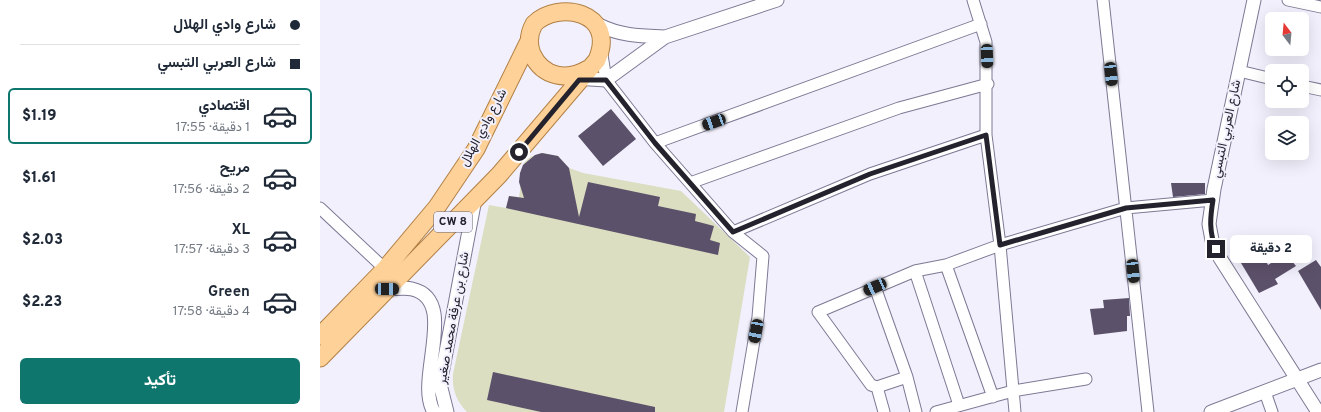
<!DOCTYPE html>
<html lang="ar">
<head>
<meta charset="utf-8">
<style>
  :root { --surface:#fff; --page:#f2f2f3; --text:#1f2937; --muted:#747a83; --line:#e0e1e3; --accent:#0f766e }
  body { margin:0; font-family:Overpass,Vazirmatn,sans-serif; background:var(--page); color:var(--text); direction:rtl; height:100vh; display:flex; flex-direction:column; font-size:15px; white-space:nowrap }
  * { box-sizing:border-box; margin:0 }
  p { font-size:13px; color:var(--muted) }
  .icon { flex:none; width:22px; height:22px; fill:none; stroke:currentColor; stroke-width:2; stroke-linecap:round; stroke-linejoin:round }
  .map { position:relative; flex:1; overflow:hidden; direction:ltr }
  .panel { display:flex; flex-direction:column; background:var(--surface); width:320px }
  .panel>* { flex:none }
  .banner { display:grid; align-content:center; height:88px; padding:0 20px; background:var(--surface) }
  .needle { width:26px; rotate:344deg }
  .controls { position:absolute; left:945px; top:12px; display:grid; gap:8px }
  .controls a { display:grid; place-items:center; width:44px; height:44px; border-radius:6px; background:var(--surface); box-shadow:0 4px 16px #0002; font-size:20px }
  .end { position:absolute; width:18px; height:18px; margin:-9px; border:5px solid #24222d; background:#fff; box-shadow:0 0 0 2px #fff }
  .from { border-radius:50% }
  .bubble { position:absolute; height:28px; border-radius:6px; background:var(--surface); box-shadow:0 4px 16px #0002; font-size:13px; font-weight:800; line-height:28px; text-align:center; direction:rtl }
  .car { position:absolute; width:12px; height:24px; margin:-12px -6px; border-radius:5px; box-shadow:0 0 3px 1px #0007; background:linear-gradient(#222 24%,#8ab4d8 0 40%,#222 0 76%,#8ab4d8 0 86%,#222 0) }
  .banner b { display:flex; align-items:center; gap:14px; height:38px; font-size:15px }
  .banner b+b { border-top:1px solid var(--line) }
  .banner i { width:10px; height:10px; background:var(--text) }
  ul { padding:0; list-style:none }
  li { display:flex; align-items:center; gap:12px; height:56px; margin:0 8px 6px; padding:0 12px; border:2px solid transparent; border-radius:6px }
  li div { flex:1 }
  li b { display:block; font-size:15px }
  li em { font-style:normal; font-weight:800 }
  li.on { border-color:var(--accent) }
  li>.icon { width:36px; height:36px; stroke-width:1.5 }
  .button { display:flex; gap:8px; margin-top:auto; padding:8px 20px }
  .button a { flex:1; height:46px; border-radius:6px; background:var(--accent); color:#fff; font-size:16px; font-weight:800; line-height:46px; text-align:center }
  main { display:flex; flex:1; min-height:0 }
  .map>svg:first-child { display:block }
</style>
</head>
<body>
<main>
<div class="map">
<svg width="1001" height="412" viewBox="0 0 1001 412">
  <rect width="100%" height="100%" fill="#f1f0fc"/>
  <path fill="#dbdec1" d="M222 153 238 156 249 168 263 173 361 191 430 257 404 412H147C136 401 132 389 133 374L169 205 186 208 189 196 199 197C204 176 193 160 222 153Z"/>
  <path fill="#5c516a" d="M291 109 316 139 283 166 258 136Z
    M222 153 238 156 249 168 259 217 268 182 340 197 338 206 376 214 375 221 394 226 390 240 400 243 398 255 186 208 189 196 204 198 199 182 200 173 203 165 215 155Z
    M851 183H885V194L853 197Z
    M941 251 948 265 966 254 976 266 955 279 958 284 939 293 921 263Z
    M996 260 1001 267V310L978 271Z
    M809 298 810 316H807V331L774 335 770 309 784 308 783 300Z
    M173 372 335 407V412H221L167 400Z"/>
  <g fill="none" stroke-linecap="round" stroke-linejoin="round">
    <g stroke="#7c7994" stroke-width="13">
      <path id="minor" d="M653 0 666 42V135L680 245 695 412
        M783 0 828 412
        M968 0 1001 7
        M281 49 286 80 335 143 413 232 443 256 438 317 422 412
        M919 71 952 79
        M982 86 1001 90
        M335 143 661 24
        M370 183 579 108 668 84
        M0 208 65 269
        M413 232 550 174 666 135
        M626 265 673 397
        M595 271 639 405
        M555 287 587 377 596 412
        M557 387 551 385 498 312 595 271 626 265 680 245 806 208 893 200
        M945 392 952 412
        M564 412 557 387 587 377
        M616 412 693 391 766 379"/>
    </g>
    <g stroke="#7c7994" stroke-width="15">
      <path id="tertiary" d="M934 0 894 189 889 224 892 240 900 258 998 412
        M279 25C301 36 321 36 345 37
        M254 78 286 80 345 37 457 0
        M67 289C75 289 85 287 92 289 140 300 94 381 114 412
        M127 412 120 384 155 199
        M891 412 1001 370"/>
    </g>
    <g stroke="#b28046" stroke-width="19">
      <path id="primary" d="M0 336 65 269 117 207 156 149 209 41
        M0 358 179 175 277 60C298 11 237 0 214 24 209 33 208 44 212 54 223 78 248 81 268 69"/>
    </g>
    <use href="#minor" stroke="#fff" stroke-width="11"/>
    <use href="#tertiary" stroke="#fff" stroke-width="13"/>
    <use href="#primary" stroke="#fed198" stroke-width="17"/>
  </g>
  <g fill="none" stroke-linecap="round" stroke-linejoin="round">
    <path stroke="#24222d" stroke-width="5" d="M199 152 259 80H286L335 143 413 232 550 174 666 135 680 245 806 208 893 200C890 218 889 232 896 249"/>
  </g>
  <g text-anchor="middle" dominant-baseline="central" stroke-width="4" stroke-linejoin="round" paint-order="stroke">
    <rect fill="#f1f0fc" stroke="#62606b" stroke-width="1" x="114" y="212" width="38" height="20" rx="3"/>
    <g font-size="12" font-weight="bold" fill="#24222d">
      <text x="133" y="222">CW 8</text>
    </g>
    <g font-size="13" fill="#24222d" stroke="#f1f0fc">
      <text transform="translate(164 128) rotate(-62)">شارع وادي الهلال</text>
      <text transform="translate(907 129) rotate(-78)">شارع العربي التبسي</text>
      <text transform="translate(134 318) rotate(-80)">شارع بن عرفة محمد صغير</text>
    </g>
  </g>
</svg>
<div class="controls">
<a><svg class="needle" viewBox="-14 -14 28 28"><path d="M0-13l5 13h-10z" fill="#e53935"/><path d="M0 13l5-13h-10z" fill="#747a83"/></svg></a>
<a><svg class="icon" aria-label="locate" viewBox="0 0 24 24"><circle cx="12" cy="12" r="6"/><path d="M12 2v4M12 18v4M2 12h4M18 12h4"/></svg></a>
<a><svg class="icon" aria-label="layers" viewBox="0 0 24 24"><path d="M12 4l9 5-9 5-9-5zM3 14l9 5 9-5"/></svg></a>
</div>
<i class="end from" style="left:199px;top:152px"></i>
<i class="end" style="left:896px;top:249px"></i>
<div class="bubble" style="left:910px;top:235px;width:82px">2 دقيقة</div>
<i class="car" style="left:667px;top:56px;rotate:178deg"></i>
<i class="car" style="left:791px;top:74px;rotate:174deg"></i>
<i class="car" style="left:394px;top:122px;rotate:250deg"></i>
<i class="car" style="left:813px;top:271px;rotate:174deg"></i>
<i class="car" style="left:555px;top:287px;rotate:246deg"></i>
<i class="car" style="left:67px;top:289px;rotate:91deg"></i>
<i class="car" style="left:436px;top:331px;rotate:191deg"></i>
</div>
<section class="panel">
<div class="banner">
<b><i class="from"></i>شارع وادي الهلال</b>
<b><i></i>شارع العربي التبسي</b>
</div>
<ul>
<li class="on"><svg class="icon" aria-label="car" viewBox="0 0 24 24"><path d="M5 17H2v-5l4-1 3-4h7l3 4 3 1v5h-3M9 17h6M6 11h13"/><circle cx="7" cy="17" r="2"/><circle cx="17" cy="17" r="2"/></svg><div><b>اقتصادي</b><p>1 دقيقة · 17:55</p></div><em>$1.19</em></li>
<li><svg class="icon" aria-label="car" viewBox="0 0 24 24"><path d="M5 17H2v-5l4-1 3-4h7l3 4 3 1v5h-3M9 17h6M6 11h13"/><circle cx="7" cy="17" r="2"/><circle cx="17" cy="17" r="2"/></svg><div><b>مريح</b><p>2 دقيقة · 17:56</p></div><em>$1.61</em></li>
<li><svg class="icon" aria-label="car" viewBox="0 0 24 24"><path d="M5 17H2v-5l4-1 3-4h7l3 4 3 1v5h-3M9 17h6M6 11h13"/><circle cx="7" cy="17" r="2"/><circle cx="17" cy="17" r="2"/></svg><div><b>XL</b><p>3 دقيقة · 17:57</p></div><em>$2.03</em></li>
<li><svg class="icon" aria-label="car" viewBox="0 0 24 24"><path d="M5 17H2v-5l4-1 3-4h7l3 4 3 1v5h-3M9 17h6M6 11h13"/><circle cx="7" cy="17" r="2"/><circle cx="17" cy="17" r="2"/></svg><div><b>Green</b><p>4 دقيقة · 17:58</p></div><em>$2.23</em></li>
</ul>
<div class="button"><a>تأكيد</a></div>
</section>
</main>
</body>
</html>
